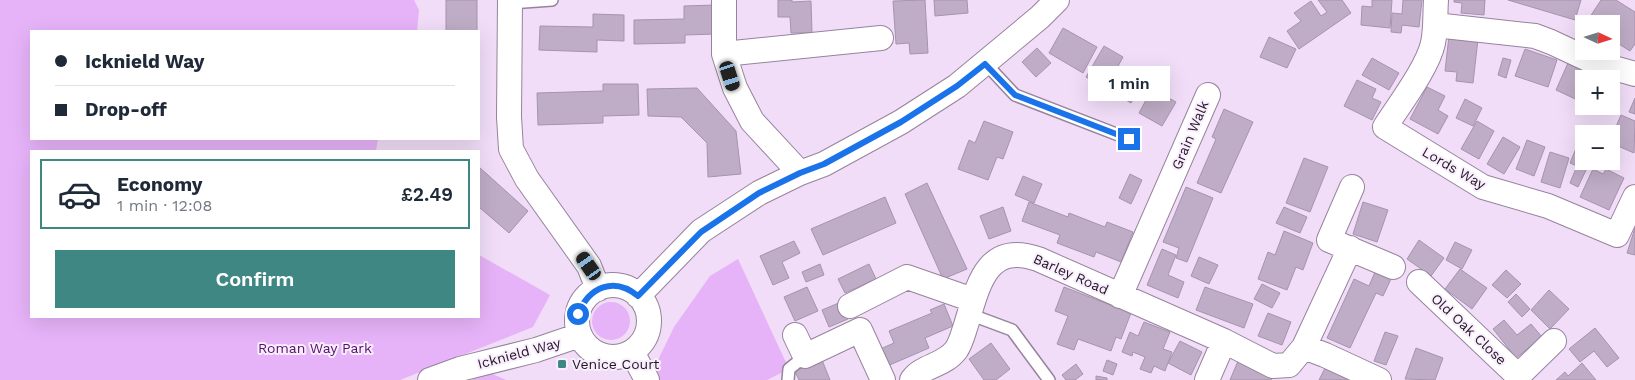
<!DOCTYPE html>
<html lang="en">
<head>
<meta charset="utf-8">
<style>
  :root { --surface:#fff; --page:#f2f2f3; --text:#1f2937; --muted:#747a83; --line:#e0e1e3; --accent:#3f8783 }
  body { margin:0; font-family:"Work Sans",sans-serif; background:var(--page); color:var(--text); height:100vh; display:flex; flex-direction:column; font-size:19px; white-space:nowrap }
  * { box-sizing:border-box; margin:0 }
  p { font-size:16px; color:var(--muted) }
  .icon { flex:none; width:28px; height:28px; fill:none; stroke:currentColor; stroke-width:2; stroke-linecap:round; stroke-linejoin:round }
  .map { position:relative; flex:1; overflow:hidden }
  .details { position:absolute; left:30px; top:150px; width:450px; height:168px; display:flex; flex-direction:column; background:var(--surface); border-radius:0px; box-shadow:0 5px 20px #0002 }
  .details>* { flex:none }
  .banner { position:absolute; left:30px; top:30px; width:450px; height:110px; border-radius:0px; box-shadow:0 5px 20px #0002; display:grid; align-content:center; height:110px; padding:0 25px; background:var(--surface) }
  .needle { width:32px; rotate:94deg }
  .controls { position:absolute; left:1575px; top:15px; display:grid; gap:10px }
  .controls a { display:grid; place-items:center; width:45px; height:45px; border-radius:0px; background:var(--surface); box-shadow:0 5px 20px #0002; font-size:25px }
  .end { position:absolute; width:22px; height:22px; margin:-11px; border:6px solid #1a73e8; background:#fff; box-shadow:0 0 0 2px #fff }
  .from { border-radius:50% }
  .bubble { position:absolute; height:35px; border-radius:0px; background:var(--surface); box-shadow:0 5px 20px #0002; font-size:16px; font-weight:600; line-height:35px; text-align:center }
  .car { position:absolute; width:15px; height:30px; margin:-15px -8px; border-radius:6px; box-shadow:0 0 4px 1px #0007; background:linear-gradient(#222 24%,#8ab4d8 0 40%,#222 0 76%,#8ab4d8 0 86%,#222 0) }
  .banner b { display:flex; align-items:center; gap:18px; height:48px; font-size:19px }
  .banner b+b { border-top:1px solid var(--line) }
  .banner i { width:12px; height:12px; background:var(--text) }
  ul { padding:9px 0 0; list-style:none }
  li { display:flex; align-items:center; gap:15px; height:70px; margin:0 10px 8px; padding:0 15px; border:2px solid transparent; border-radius:0px }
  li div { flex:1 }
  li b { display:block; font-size:19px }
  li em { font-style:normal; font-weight:600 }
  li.active { border-color:var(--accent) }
  li>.icon { width:45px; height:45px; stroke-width:1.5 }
  .primary-button { display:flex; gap:10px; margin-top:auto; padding:10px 25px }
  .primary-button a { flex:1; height:58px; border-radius:0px; background:var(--accent); color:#fff; font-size:20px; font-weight:600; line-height:58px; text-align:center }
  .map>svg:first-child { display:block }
</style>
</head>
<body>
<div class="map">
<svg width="1635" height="380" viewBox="0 0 1635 380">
  <rect width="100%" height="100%" fill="#f1ddf8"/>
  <path fill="#e6b3f8" d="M0 0H414L419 10 417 31H31V139H378L376 151H31V316H479V255L550 295 533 327 400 380H0Z
    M738 259 789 369 767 380H658L657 362 674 327 710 276Z
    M592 321a19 19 0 1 1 38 0a19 19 0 1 1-38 0Z
    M488 372 506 380H472Z"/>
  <path fill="#bfacc6" stroke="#a693ad" d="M446 0H477V31H446Z
    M778 0H792V2L811 1 812 33H791L790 17H778Z
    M925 0 928 53 910 54 909 43 896 44 893 1Z
    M934 0H967L968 13 935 16Z
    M1318 0H1342L1351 13 1299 49 1287 31 1301 21 1294 13 1311 1 1321 16 1327 12Z
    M1372 0H1392L1390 28 1361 25 1362 6 1372 7Z
    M1403 0H1422L1419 27 1402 25 1401 33 1391 32 1392 13 1402 14Z
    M1454 0H1485L1484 15 1461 13 1462 3 1454 2Z
    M1508 0H1581L1575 20Z
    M1601 0H1616L1635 12V44L1630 51 1611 39V24L1586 23Z
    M715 5 716 34 685 35V43L634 44V20L684 19V6Z
    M593 14 624 15V41L597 40V52L539 50 540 26 593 27Z
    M1063 28 1097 47 1083 73 1049 53Z
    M1449 36 1478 39 1473 83 1456 81 1457 72 1445 71Z
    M1269 37 1296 49 1287 68 1260 57Z
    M1104 46 1123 57 1115 72 1140 86 1131 103 1086 77Z
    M1037 48 1051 63 1036 77 1022 62Z
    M1525 49 1557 60 1548 87 1515 76Z
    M1372 58 1399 73 1389 90 1362 75Z
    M1503 58 1511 60 1506 78 1498 75Z
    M1568 63 1600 78 1584 79V103L1556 90Z
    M1357 80 1376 89 1372 98 1381 102 1372 120 1344 106Z
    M603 84H638L639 115 603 116V123L538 125 537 93 603 91Z
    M1427 87 1445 96 1438 110 1448 116 1438 134 1410 119Z
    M697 88 736 131 741 174 708 177 707 143 681 117 648 116 647 89Z
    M1152 89 1176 102 1162 126 1139 113Z
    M1635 98V114L1629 112Z
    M1465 99 1482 108 1473 126 1456 118Z
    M1224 109 1253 122 1221 193 1197 183 1216 139 1212 137Z
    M1621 115 1635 121 1634 153 1611 143V138Z
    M984 121 1013 132 1003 159 997 157 988 180 958 169 969 140 975 143Z
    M1477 121 1494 131 1479 159 1461 149Z
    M1503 137 1520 147 1504 174 1487 164Z
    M1527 140 1545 147 1534 176 1516 169Z
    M1577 146 1584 149 1578 164 1587 168 1578 187 1570 183 1577 166 1570 163Z
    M1550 152 1569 158 1560 188 1541 182Z
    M1304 158 1328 167 1310 212 1286 203Z
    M479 167 528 211 509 233 479 207Z
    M1593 169 1603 174 1606 169 1624 178 1609 210 1580 197Z
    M1130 174 1142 180 1131 204 1119 198Z
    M1023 176 1042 184 1034 203 1015 195Z
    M927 183 967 269 943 279 905 194Z
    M1186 187 1213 198 1187 262 1176 258 1179 248 1163 242Z
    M885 197 896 223 823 255 811 229Z
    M1029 202 1068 217 1069 213 1105 227 1107 222 1133 232 1121 262 1096 252 1094 257 1057 243 1060 235 1022 221Z
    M1363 202 1388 210 1377 242 1353 234Z
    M1003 207 1011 231 989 239 980 216Z
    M1284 207 1307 217 1300 233 1276 223Z
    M1635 228V255L1627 253Z
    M1284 231 1313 243 1303 270 1296 267 1287 290 1258 279 1268 252 1275 255Z
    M1419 240 1444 258 1431 276 1407 259Z
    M794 241 800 253 782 262 789 278 773 285 760 256Z
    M1455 242 1472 250 1462 269 1446 260Z
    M1162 249 1176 255 1168 275 1184 282 1178 298 1147 285Z
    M1199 257 1218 265 1209 284 1191 276Z
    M820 264 824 275 806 282 802 272Z
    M869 264 876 279 845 293 838 279Z
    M1460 269 1487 288 1472 309 1445 289Z
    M1506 270 1521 284 1507 298 1492 285Z
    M1375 272 1391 279 1383 296 1376 293 1350 348 1327 338 1354 279 1369 286Z
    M1262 284 1280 293 1272 308 1254 299Z
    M807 287 818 311 795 321 784 297Z
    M1064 287 1131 313 1121 339 1116 337 1111 351 1078 339 1074 350 1057 344 1068 316 1055 311Z
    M1205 287 1253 304 1244 328 1196 310Z
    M1549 290 1569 309 1550 329 1531 310Z
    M1516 294 1530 309 1522 317 1508 302Z
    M841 302 848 319 829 327 822 310Z
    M944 304 953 326 925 338 929 348 885 367 878 350 894 343 889 331 932 313 930 310Z
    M1268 313 1291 322 1282 345 1258 336Z
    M1504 320 1517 335 1531 324 1542 337 1516 358 1493 329Z
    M1144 322 1170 332 1163 349 1172 352 1165 371 1154 366 1151 373 1140 369 1145 357 1133 352 1132 356 1122 352 1130 332 1138 336Z
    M1595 328 1619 358 1607 367 1594 351 1580 362 1569 349Z
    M1385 332 1398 336 1386 365 1374 361Z
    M1180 341 1202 352 1191 375 1168 363Z
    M991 343 1010 369 996 380H984L969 359Z
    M1416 348 1443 358 1435 380 1405 379Z
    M822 360 830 380H799L795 371Z
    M1107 360 1117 364 1113 375 1103 371Z
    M1238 361 1273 376 1271 380H1230Z
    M1582 363 1596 380H1556L1565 372 1568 376Z
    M1076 364 1083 374 1075 380H1066L1062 375Z
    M1326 366 1355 380H1319Z
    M1096 376 1107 378V380H1096Z"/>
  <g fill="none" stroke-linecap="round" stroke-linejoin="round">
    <g stroke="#96839c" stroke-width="14">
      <path id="service" d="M510 3 552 0
        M985 63 1015 95 1129 139
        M969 314 1012 330 1049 380
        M788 380 789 369 805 356"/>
    </g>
    <g stroke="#96839c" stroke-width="26">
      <path id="minor" d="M510 0 509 117 511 149 527 179 589 266 598 289
        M724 0V54L735 88 752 121 800 173
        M1436 0C1435 14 1436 29 1433 43 1428 67 1399 105 1385 127L1483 187 1548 206 1617 235 1635 197
        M1435 25 1535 36 1551 42 1596 63 1635 74
        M724 54 881 38
        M1352 187 1329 240 1393 267
        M1419 282 1518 376
        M577 321a36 36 0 1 1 72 0a36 36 0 1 1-72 0Z
        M638 296 701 231 759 193 800 173 824 164 901 122 957 86 1040 17 1057 0
        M1120 296 1208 95
        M850 306 907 277 973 300
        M795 335 805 356 860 330 883 380
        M1304 347 1350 248
        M632 352 647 380
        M430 380 460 369 536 350 580 335
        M912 380C923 365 944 366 956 350 961 343 963 334 966 325 978 286 986 241 1038 259L1224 341 1273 366 1289 365 1304 347 1325 355 1379 380
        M1207 380 1224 341
        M1518 380V376L1554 341"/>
    </g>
    <use href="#service" stroke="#fff" stroke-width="11"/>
    <use href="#minor" stroke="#fff" stroke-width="24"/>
  </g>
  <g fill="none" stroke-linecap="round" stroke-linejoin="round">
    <path stroke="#1a73e8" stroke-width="6" d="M578 314C589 287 614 276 638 296L701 232 759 193 800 173 824 164 901 122 957 86 985 64 1015 95 1129 139"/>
  </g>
  <rect fill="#3f8783" stroke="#faedfe" stroke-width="2" x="557" y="359" width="10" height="10" rx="2.5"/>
  <g text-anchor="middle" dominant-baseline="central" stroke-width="4" stroke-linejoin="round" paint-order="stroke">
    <g font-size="14" fill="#1f1822" stroke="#faedfe">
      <text transform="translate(1190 135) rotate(-67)">Grain Walk</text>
      <text transform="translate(1454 168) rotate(30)">Lords Way</text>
      <text transform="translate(1071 274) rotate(24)">Barley Road</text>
      <text transform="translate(1469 329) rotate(43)">Old Oak Close</text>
      <text transform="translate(519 353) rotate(-15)">Icknield Way</text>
    </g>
    <g font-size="14" fill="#531067" stroke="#faedfe">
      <text x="315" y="348">Roman Way Park</text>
    </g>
    <g font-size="14" fill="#1f1822" stroke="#faedfe" text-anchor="start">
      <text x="572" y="364">Venice Court</text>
    </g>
  </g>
</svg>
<div class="controls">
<a><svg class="needle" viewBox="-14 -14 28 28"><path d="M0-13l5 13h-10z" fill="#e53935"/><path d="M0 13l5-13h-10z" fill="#747a83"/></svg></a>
<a>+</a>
<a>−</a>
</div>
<i class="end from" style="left:578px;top:314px"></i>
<i class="end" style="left:1129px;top:139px"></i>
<div class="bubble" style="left:1088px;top:66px;width:82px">1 min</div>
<i class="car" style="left:730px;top:76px;rotate:162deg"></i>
<i class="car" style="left:589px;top:266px;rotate:325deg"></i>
<div class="banner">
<b><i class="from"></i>Icknield Way</b>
<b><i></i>Drop-off</b>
</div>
<section class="details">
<ul>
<li class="active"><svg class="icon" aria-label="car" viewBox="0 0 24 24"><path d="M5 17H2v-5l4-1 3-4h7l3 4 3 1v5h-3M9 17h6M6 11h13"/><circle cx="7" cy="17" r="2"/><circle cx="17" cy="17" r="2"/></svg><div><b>Economy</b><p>1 min · 12:08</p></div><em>£2.49</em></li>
</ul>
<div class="primary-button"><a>Confirm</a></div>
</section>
</div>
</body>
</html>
